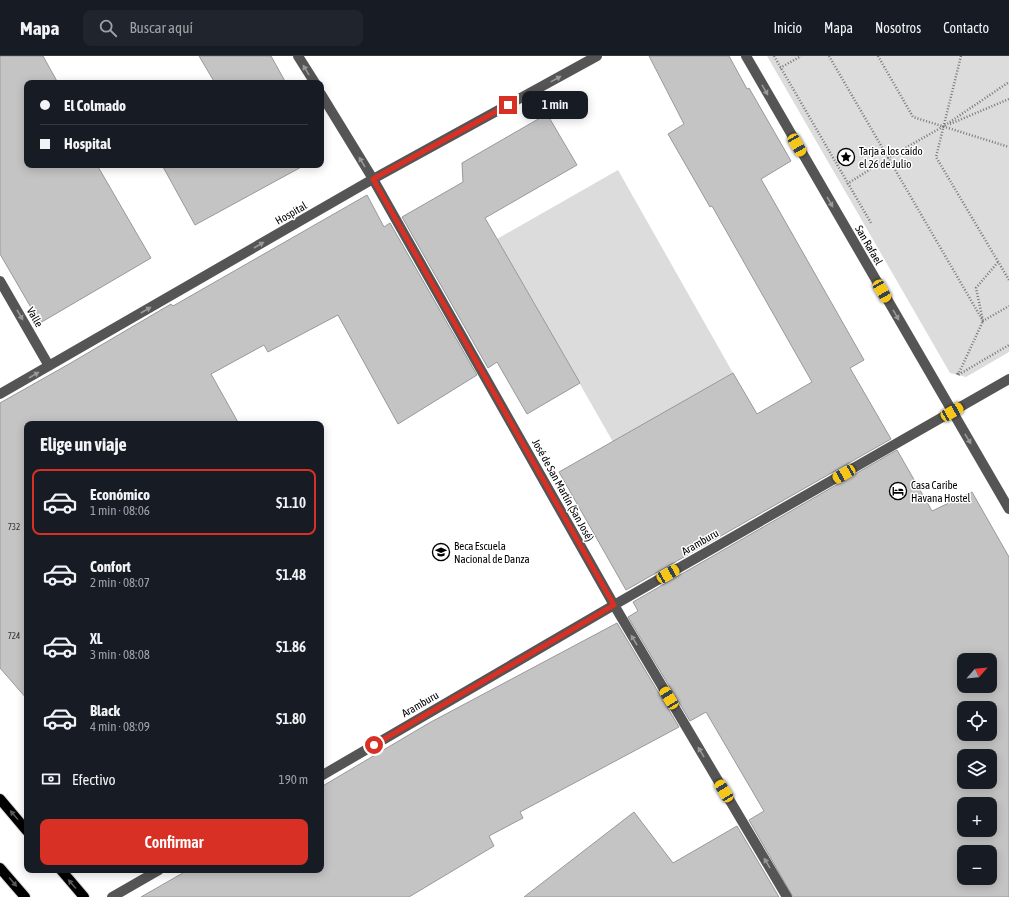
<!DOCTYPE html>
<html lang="es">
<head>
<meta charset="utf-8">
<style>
  :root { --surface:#171b24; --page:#20242c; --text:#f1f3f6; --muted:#9ea1a6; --line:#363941; --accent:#d93025 }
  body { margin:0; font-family:"Asap Condensed",sans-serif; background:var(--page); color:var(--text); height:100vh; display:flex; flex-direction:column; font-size:15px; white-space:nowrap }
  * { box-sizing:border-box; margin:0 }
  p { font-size:13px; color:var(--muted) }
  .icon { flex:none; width:22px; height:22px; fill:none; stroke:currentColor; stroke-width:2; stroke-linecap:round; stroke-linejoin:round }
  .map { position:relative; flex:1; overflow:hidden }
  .details { position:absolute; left:24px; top:365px; width:300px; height:452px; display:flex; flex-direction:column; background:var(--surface); border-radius:8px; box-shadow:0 2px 10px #0003 }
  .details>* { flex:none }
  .top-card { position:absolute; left:24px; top:24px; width:300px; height:88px; border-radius:8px; box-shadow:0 2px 10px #0003; display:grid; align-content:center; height:88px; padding:0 16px; background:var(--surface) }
  .needle { width:26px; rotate:63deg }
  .buttons { position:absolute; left:957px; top:597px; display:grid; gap:8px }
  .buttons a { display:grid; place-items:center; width:40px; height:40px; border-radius:8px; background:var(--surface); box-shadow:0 2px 10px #0003; font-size:20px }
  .end { position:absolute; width:18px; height:18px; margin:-9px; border:5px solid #d93025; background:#fff; box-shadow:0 0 0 2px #fff }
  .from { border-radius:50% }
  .bubble { position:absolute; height:28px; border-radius:8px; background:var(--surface); box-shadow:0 2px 10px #0003; font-size:13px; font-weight:600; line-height:28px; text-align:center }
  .car { position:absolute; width:12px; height:24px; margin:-12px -6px; border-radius:5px; box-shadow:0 0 3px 1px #0007; background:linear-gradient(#f5c518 24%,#345 0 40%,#f5c518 0 76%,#345 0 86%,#f5c518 0) }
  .top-card b { display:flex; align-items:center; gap:14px; height:38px; font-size:15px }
  .top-card b+b { border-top:1px solid var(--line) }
  .top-card i { width:10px; height:10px; background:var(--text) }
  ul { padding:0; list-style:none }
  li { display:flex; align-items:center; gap:12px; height:66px; margin:0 8px 6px; padding:0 8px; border:2px solid transparent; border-radius:8px }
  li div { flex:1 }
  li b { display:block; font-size:15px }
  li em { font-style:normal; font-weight:600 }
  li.active { border-color:var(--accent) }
  li>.icon { width:36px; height:36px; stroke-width:1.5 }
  h2 { padding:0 16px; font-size:18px; line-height:48px }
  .pay { display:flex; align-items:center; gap:10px; height:44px; padding:0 16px; font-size:15px }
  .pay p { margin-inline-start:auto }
  .cta { display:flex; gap:8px; margin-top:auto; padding:8px 16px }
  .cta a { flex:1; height:46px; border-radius:8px; background:var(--accent); color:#fff; font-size:16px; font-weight:600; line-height:46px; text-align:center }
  header { display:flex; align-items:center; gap:24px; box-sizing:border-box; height:56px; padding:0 20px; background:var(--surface); border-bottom:1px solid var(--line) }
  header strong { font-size:19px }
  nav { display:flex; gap:22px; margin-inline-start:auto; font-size:14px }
  .search { width:280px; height:36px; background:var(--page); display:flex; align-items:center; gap:10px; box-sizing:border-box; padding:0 14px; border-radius:8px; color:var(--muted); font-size:15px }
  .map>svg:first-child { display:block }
</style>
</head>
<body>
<header>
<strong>Mapa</strong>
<div class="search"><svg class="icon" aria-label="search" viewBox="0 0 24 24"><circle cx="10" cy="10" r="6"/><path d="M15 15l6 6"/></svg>Buscar aquí</div>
<nav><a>Inicio</a><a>Mapa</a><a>Nosotros</a><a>Contacto</a></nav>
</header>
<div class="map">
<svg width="1009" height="841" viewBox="0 0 1009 841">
  <rect width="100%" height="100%" fill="#fff"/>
  <path fill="#dcdcdc" d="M767 0H1009V296L966 321 950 317Z
    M618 114 733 317 613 386 497 183Z"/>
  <path fill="#c4c4c4" stroke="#999" fill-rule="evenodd" d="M0 0H43L58 27H27V109H97L151 202 40 267 0 198Z
    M199 0H271L286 27H215Z
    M649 0H729L747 33 749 32 791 105 761 123 864 304 850 312 891 383 626 534 559 416 733 317 757 358 812 326 712 150 710 151 668 78 684 68Z
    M547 58 577 109 485 162 580 327 527 358 497 306 488 312 402 161 463 126 462 107Z
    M162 109H305L195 169Z
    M367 139 384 171 390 167 477 319 398 368 338 259 268 296 264 289 211 318 239 368H27V643L0 612V347L69 308 171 248 173 250Z
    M897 394 932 455 972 436 1009 501V841H793L749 764 764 755 706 656 690 665 628 561 638 555 633 546ZM964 604H990V630H964ZM964 652H990V678H964ZM964 700H990V726H964ZM964 748H990V774H964ZM964 796H990V822H964Z
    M617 567 679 671 520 756 523 762 489 780 494 790 409 841H141L188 814H321V731L429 667Z
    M634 756 673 807 737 770 779 841H524Z"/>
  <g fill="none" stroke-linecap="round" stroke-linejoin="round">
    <g stroke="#dbdbdb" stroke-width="12">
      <path id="major" d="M0 743 27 775
        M0 812 25 841
        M61 814 84 841"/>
    </g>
    <path stroke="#777" stroke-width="2.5" stroke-dasharray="1 2" stroke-linecap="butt" d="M774 0 871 167
      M829 0 983 265 1009 250
      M878 0 913 61 1009 91
      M961 0 936 101 1009 224
      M780 12 801 0
      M950 68 1009 43
      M847 128 888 102 944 70 1009 26
      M957 317 958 319 1009 289
      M958 319 983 265 976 232 998 206"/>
    <path stroke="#555" stroke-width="10" d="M298 0 315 27
      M746 0 1009 453
      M321 38 373 123 614 549 787 841
      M0 225 49 310
      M0 338 373 123 597 0
      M321 720 614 549 1009 323
      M112 841 159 814"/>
    <use href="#major" stroke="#000" stroke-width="10"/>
  </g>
  <defs><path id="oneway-solid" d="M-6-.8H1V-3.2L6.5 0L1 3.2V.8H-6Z"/></defs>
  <g fill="#999">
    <use href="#oneway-solid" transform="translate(306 14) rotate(-121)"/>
    <use href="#oneway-solid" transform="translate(556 23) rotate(-29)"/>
    <use href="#oneway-solid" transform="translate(765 34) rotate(60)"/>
    <use href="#oneway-solid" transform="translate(362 106) rotate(-121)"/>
    <use href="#oneway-solid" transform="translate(830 146) rotate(60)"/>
    <use href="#oneway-solid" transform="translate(259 189) rotate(-30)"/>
    <use href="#oneway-solid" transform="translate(146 254) rotate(-30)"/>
    <use href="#oneway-solid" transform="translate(20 259) rotate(60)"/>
    <use href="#oneway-solid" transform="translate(896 259) rotate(60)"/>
    <use href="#oneway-solid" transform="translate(34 319) rotate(-30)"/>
    <use href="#oneway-solid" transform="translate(968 383) rotate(59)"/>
    <use href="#oneway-solid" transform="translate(634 584) rotate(-121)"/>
    <use href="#oneway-solid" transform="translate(701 696) rotate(-121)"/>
    <use href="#oneway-solid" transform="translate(767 807) rotate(-121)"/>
  </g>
  <g fill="#595959">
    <use href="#oneway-solid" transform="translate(14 759) rotate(-131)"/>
    <use href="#oneway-solid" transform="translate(13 826) rotate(50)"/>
    <use href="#oneway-solid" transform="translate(72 828) rotate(-131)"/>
  </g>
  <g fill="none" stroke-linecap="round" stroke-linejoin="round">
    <path stroke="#d93025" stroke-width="5" d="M374 689 614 549 373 123 508 49"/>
  </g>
  <defs>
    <g id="sight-ring" transform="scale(0.9)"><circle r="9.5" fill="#fff" stroke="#000" stroke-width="1.5"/><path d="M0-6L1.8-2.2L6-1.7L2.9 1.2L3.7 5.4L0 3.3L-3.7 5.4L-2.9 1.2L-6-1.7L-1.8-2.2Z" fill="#000"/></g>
    <g id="hotel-ring" transform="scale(0.9)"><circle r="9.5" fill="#fff" stroke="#000" stroke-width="1.5"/><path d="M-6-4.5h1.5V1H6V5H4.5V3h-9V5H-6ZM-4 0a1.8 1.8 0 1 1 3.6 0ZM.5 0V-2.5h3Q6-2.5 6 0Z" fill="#000"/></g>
    <g id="school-ring" transform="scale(0.9)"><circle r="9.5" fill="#fff" stroke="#000" stroke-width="1.5"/><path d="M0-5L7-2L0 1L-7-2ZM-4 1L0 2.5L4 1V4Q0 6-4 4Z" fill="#000"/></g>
  </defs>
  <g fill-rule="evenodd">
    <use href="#sight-ring" x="846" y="101"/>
    <use href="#hotel-ring" x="898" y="435"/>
    <use href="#school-ring" x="441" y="496"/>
  </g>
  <g text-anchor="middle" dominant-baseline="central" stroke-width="3" stroke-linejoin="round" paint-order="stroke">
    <g font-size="9" fill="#313131">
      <text x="14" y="471">732</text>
      <text x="14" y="580">724</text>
    </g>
    <g font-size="11" fill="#000" stroke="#fff" text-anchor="start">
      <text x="859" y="95">Tarja a los caído<tspan x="859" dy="13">el 26 de Julio</tspan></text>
      <text x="911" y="429">Casa Caribe<tspan x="911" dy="13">Havana Hostel</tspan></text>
      <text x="454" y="490">Beca Escuela<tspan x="454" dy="13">Nacional de Danza</tspan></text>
    </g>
    <g font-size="11" fill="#000" stroke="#fff">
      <text transform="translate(291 157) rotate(-30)">Hospital</text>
      <text transform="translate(869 189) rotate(60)">San Rafael</text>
      <text transform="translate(35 261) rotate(60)">Valle</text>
      <text transform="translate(563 434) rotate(61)">José de San Martín (San José)</text>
      <text transform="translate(700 486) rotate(-30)">Aramburu</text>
      <text transform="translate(420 648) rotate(-30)">Aramburu</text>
    </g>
  </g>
</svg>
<div class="buttons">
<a><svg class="needle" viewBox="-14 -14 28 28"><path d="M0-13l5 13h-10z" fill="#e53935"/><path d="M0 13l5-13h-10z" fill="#9ea1a6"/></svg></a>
<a><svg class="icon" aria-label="locate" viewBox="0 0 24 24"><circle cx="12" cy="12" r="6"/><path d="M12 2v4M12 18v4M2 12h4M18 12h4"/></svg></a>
<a><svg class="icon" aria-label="layers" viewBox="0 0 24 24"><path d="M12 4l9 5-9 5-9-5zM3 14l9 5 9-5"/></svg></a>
<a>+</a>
<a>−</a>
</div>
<i class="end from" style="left:374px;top:689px"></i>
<i class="end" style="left:508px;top:49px"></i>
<div class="bubble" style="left:522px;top:35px;width:66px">1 min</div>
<i class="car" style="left:797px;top:89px;rotate:150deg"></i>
<i class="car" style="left:882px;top:235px;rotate:150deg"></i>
<i class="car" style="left:952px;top:356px;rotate:60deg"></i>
<i class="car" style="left:844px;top:418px;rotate:240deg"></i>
<i class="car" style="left:668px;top:518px;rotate:60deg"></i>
<i class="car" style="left:669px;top:642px;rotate:329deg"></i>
<i class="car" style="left:724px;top:735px;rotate:329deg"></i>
<div class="top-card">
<b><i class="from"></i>El Colmado</b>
<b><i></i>Hospital</b>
</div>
<section class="details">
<h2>Elige un viaje</h2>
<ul>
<li class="active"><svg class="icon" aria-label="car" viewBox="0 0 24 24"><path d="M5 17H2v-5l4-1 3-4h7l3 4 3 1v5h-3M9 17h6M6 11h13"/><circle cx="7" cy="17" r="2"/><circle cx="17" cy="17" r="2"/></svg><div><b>Económico</b><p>1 min · 08:06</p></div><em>$1.10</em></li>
<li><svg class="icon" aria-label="car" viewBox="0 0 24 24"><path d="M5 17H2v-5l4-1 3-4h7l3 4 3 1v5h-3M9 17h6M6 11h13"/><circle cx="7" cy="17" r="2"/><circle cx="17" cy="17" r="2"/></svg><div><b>Confort</b><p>2 min · 08:07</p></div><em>$1.48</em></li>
<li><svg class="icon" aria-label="car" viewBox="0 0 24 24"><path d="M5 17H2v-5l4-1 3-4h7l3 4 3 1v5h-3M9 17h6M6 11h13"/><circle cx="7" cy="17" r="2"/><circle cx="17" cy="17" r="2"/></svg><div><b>XL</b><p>3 min · 08:08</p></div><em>$1.86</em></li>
<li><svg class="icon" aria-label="car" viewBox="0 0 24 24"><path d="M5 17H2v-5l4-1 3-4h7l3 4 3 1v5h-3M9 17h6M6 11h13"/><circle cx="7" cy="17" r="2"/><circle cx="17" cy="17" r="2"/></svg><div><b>Black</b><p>4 min · 08:09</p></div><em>$1.80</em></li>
</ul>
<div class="pay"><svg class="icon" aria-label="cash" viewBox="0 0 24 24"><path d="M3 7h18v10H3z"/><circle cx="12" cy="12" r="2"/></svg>Efectivo<p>190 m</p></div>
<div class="cta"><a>Confirmar</a></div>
</section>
</div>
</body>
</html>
